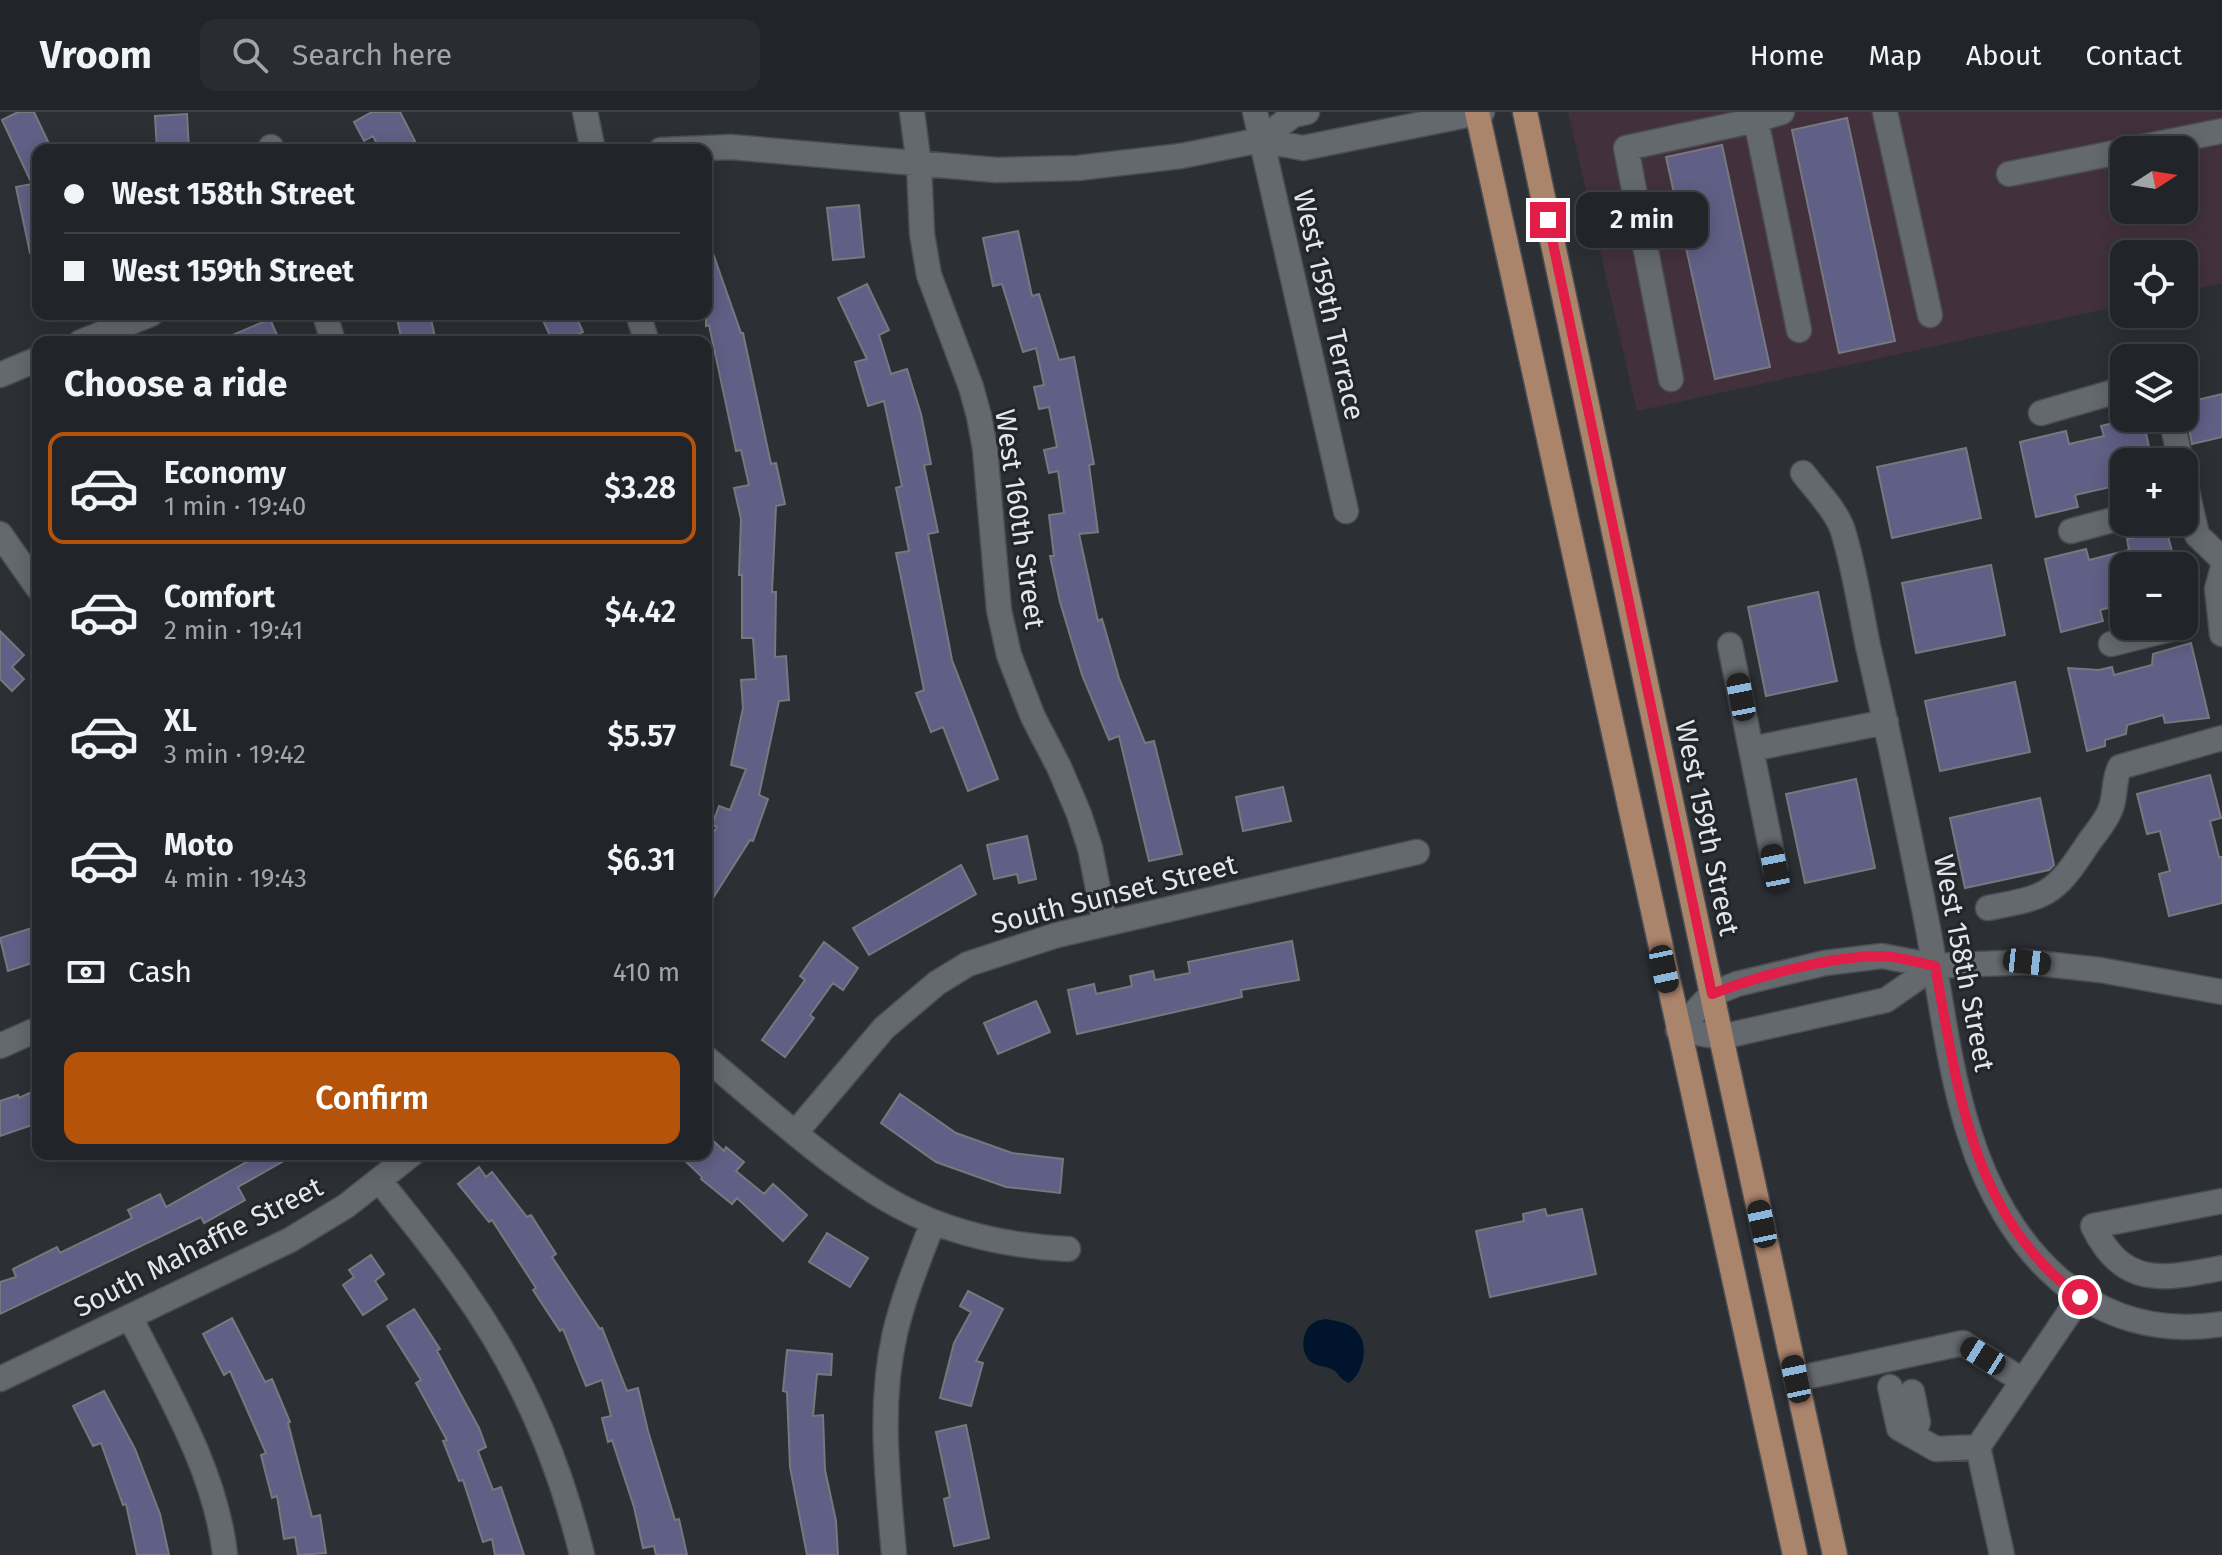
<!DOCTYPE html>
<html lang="en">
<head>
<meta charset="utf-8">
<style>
  :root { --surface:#212428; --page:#292c30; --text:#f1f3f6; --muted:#a2a4a8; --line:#3e4145; --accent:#b45309 }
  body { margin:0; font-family:"Fira Sans",sans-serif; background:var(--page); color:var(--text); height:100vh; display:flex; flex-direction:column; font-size:30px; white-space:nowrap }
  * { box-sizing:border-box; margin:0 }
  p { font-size:26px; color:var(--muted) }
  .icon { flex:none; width:44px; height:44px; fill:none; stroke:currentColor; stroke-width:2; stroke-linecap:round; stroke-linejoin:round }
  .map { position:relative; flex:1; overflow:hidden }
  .panel { position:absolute; left:32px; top:224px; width:680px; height:824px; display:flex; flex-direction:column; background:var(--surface); border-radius:16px; box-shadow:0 4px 20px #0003,0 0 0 2px var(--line) }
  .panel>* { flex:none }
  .top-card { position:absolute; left:32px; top:32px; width:680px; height:176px; border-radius:16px; box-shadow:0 4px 20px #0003,0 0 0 2px var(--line); display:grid; align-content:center; height:176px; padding:0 32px; background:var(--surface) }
  .needle { width:52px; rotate:78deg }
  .tools { position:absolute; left:2110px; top:24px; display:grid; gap:16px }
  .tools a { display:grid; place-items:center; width:88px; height:88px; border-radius:16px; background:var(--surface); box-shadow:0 4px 20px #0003,0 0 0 2px var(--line); font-size:40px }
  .end { position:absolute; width:36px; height:36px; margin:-18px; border:10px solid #e11d48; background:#fff; box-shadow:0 0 0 4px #fff }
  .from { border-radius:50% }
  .bubble { position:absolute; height:56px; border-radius:16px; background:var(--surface); box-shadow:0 4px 20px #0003,0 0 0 2px var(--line); font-size:26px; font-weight:600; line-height:56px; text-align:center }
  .car { position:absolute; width:24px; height:48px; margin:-24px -12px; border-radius:10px; box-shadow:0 0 6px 2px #0007; background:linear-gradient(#222 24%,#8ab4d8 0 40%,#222 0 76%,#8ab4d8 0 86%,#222 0) }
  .top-card b { display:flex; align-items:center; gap:28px; height:76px; font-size:30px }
  .top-card b+b { border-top:2px solid var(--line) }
  .top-card i { width:20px; height:20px; background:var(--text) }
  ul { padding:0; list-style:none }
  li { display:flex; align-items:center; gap:24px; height:112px; margin:0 16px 12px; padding:0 16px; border:4px solid transparent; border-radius:16px }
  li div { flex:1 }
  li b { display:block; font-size:30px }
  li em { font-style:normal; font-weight:600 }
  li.current { border-color:var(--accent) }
  li>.icon { width:72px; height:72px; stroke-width:1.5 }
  h2 { padding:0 32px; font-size:36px; line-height:96px }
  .pay { display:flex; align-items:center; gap:20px; height:88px; padding:0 32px; font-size:30px }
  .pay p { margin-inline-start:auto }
  .cta { display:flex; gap:16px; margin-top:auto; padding:16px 32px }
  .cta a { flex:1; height:92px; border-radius:16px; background:var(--accent); color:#fff; font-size:32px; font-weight:600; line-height:92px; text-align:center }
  header { display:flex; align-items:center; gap:48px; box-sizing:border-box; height:112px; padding:0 40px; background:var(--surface); border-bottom:2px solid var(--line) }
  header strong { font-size:38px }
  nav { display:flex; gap:44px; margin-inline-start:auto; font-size:28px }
  .search { width:560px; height:72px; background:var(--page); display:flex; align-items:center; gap:20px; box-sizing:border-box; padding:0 28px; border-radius:16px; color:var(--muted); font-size:30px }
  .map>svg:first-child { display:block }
</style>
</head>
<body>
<header>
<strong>Vroom</strong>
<div class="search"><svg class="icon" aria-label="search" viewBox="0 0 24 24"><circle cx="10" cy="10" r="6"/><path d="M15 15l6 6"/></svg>Search here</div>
<nav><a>Home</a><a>Map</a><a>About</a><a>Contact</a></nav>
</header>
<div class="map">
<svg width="2222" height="1443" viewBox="0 0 2222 1443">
  <rect width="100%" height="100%" fill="#2c3035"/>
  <path fill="#42313c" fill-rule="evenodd" d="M1568 0H2222V171L2184 180V142H2124V193L1637 299ZM2124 38H2184V98H2124Z"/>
  <path fill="#00152d" d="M1326 1207C1336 1209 1348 1210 1356 1218 1370 1233 1364 1260 1349 1271 1342 1268 1340 1265 1335 1259 1328 1253 1318 1256 1311 1250 1300 1241 1301 1219 1313 1211 1317 1208 1321 1208 1326 1207Z"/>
  <path fill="#605f85" stroke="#77787e" stroke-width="2" d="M18 0H34L52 38H38V140L30 141 16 75 32 72 2 8Z
    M372 0H400L415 29 398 38H380L373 24 364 29 354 10Z
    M187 2 189 38H157L155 4Z
    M1847 6 1895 229 1839 241 1792 18Z
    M1722 33 1770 255 1715 267 1666 45Z
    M859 93 864 145 833 148 827 96Z
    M1018 119 1032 184 1039 182 1059 248 1074 245 1094 352 1089 353 1098 420 1079 422 1098 509 1102 507 1119 566 1145 631 1154 629 1182 742 1149 749 1119 624 1109 628 1082 563 1060 490 1050 444H1054L1049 403 1064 401 1058 359 1049 361 1044 338 1057 335 1049 295 1039 297 1034 275 1044 273 1036 236 1023 240 1002 172 993 174 983 126Z
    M706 130H709L741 221H743L771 352 776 351 785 392 776 394 772 480H776L775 545 786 544 789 588 779 589 759 683 768 687 753 729 750 728 706 797V732L717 715 712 713 719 694 730 698 746 657 731 653 743 596 741 568 756 567 753 526H742V463H739L741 407 734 376 749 373 741 338 736 339 709 213 706 214Z
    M867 172 889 218 879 223 891 262 907 257 921 302 931 352 924 353 938 420 928 422 952 548 998 667 968 679 943 615 931 620 916 581 924 578 896 441 909 439 896 376 902 374 884 289 868 294 855 250 867 247 838 186Z
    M396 202H430L436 230H402Z
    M540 202H575L583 220 562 230H553Z
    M270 207 280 230H216Z
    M2222 282V325L2192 332 2184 291Z
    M2134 306H2143L2152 350H2124V372L2075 383 2078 395 2036 405 2020 330 2066 319 2069 332 2104 324 2101 314Z
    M1966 336 1981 406 1892 426 1877 355Z
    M2166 417 2173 443 2164 445 2166 454H2124V492L2100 498 2103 509 2061 520 2045 447 2086 437 2089 448 2129 438 2127 427Z
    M1991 453 2005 523 1916 541 1902 471Z
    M1818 480 1837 569 1766 584 1748 495Z
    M0 519 24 543 12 555 24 567 12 579 0 567Z
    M2191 531 2209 606 2165 611 2163 603 2127 613 2126 622 2105 628V634L2087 639 2068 556 2099 558 2112 555 2114 563 2152 553 2153 542Z
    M2015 570 2030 640 1940 659 1925 589Z
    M2210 663 2221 706 2210 709 2219 745H2222V791L2169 804 2159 762 2170 759 2160 719 2147 722 2137 682Z
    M1856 667 1875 756 1805 771 1786 682Z
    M1283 675 1291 709 1243 719 1236 685Z
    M2040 686 2054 753 2049 758 1965 776 1950 706Z
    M1027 724 1036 767 1019 771 1017 762 994 767 987 733Z
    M961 753 976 782 869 843 853 816Z
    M38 814V849L8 859 0 826Z
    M1292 829 1299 868 1241 878 1242 885 1077 922 1068 878 1094 872 1096 882 1132 874 1130 864 1153 859 1155 868 1190 861 1188 850Z
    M824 830 858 856 843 878 833 871 810 903 814 906 785 945 762 928 805 868 800 864Z
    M1036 889 1050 920 998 942 984 911Z
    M38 977V1011L0 1024V989L18 983 19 986Z
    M900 982 956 1021 1012 1041 1063 1047 1060 1081 1006 1075 936 1050 881 1011Z
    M706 1022 724 1039 726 1035 744 1050 736 1059 764 1082 773 1072 807 1103 783 1129 737 1086 732 1092 701 1067 702 1065 678 1042H706Z
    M244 1042H296L238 1075 245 1088 204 1111 201 1105 0 1202V1170L16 1165 13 1157 57 1135 60 1141 132 1106 128 1098 160 1082 166 1095 248 1049Z
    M479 1055 486 1065 492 1060 527 1105 531 1103 556 1142 552 1145 600 1217 602 1216 627 1279 638 1276 648 1319 675 1408 679 1407 687 1443H656L654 1434 643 1436 634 1395 612 1328 608 1330 602 1306 611 1304 602 1268 586 1274 563 1217 560 1219 533 1178 536 1176 492 1108 489 1110 458 1072Z
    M1545 1097 1547 1104 1582 1097 1596 1162 1490 1185 1476 1119 1524 1109 1523 1102Z
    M827 1121 868 1146 850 1175 809 1150Z
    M371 1143 384 1162 375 1169 387 1187 363 1203 343 1173 354 1165 349 1158Z
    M968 1179 1003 1197 976 1249 983 1251 971 1294 940 1286 954 1231 971 1200 960 1194Z
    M414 1197 440 1237 437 1239 479 1316 486 1335 478 1339 493 1378 501 1375 524 1443H495L492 1427 483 1430 463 1368 459 1369 443 1329 447 1328 416 1271 421 1268 387 1214Z
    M232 1206 265 1270 272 1267 290 1310 288 1311 312 1405 320 1403 326 1441 298 1443 295 1425 284 1427 277 1384 272 1386 261 1343 266 1341 230 1259 224 1263 203 1222Z
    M787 1238 832 1242 831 1263 817 1262 813 1304 823 1303 825 1358 836 1409 838 1443H807L790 1355 787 1280 783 1279Z
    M104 1279 135 1337 160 1402 169 1443H137L126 1392 123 1393 101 1331 93 1334 73 1294Z
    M966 1313 989 1426 954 1434 944 1387 950 1385 936 1320Z"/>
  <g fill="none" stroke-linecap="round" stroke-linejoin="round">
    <g stroke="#4a4e52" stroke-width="27">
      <path id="minor" d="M585 0 593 38
        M912 0 919 53 922 122 929 163 971 275 979 304 985 337 999 498 1009 543 1033 605 1059 655 1079 702 1090 736 1105 812
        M1255 0 1346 399
        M1885 0 1930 203
        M1756 8 1799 218
        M1261 28 1293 3 1307 0
        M271 35 272 38
        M661 38 731 35 996 58 1078 56 1181 44 1261 28 1303 36 1482 0
        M2127 38 2222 19
        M2009 62 2124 39
        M325 202 333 230
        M638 202 647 230
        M81 230 151 202
        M0 263 38 247
        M1671 267 1626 36 1756 8 1782 0
        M2041 301 2124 277
        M2171 306 2181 350
        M1803 361C1815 377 1835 397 1842 416 1854 453 1860 495 1868 534 1889 624 1908 715 1926 806 1940 877 1947 951 1969 1020 2005 1137 2090 1233 2222 1212
        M2184 366 2197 423 2222 447
        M2071 419 2124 405
        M0 422 38 476
        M2222 459 2217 477 2222 522
        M2111 532 2183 514
        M1730 533 1775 756
        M1751 637 1886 610
        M1988 796C2046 785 2054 784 2087 733 2095 721 2106 710 2111 696 2116 682 2113 669 2120 655L2222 626
        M1678 918 1712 882 1737 872 1825 851 1882 844 1935 854 2027 850 2100 858 2222 880
        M1678 918 1721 925 1886 888 1935 854
        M0 934 38 917
        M706 946C763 993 819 1046 883 1085 939 1119 1004 1134 1068 1137
        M796 1020 884 916 937 871 968 852 1057 823 1417 740
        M380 1069C408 1105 437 1139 462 1176 519 1256 559 1348 582 1443
        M2222 1089 2093 1114C2123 1177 2164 1167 2222 1156
        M130 1205C167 1279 216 1359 225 1443
        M0 1267 290 1128 346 1094 412 1042
        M1796 1267 1963 1231 2023 1269
        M1890 1275 1899 1316 1936 1337 1978 1335
        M1912 1280 1918 1310 1914 1322
        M894 1443C888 1369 878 1295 895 1221 904 1183 919 1147 933 1110
        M2002 1443 1978 1335 2080 1185"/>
    </g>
    <g stroke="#4a4e52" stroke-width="27">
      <path id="major" d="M1477 0 1795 1443
        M1525 0 1721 925 1835 1443"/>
    </g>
    <use href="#minor" stroke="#64696e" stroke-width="24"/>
    <use href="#major" stroke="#ab846c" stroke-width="24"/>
  </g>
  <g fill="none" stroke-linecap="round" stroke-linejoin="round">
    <path stroke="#e11d48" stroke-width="10" d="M1548 108 1712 882C1757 864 1832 844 1881 844 1898 844 1918 851 1935 854 1958 977 1971 1105 2080 1185"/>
  </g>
  <g text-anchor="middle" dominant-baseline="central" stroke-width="6" stroke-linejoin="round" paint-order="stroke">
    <g font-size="28" fill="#e4e7ea" stroke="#22262b">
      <text transform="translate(1329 193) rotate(77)">West 159th Terrace</text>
      <text transform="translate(1020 407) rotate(82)">West 160th Street</text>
      <text transform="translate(1707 716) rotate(78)">West 159th Street</text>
      <text transform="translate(1114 782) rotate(-14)">South Sunset Street</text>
      <text transform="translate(1964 851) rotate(79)">West 158th Street</text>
      <text transform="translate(198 1135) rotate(-27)">South Mahaffie Street</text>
    </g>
  </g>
</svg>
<div class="tools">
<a><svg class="needle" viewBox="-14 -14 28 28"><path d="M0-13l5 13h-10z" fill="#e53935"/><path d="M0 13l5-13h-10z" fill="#a2a4a8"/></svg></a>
<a><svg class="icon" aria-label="locate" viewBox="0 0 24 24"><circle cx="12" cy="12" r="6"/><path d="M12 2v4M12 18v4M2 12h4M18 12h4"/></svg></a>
<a><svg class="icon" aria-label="layers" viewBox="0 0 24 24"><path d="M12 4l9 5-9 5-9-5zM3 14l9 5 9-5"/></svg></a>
<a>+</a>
<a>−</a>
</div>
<i class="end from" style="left:2080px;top:1185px"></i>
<i class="end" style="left:1548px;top:108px"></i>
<div class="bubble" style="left:1576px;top:80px;width:132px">2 min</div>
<i class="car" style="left:1741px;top:585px;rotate:349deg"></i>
<i class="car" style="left:1775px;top:756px;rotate:349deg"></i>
<i class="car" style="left:2027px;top:850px;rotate:96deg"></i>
<i class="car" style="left:1664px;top:857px;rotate:168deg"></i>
<i class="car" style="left:1762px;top:1112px;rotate:348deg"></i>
<i class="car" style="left:1983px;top:1244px;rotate:302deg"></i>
<i class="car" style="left:1796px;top:1267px;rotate:348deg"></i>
<div class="top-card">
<b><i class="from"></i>West 158th Street</b>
<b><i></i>West 159th Street</b>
</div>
<section class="panel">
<h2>Choose a ride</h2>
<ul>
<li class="current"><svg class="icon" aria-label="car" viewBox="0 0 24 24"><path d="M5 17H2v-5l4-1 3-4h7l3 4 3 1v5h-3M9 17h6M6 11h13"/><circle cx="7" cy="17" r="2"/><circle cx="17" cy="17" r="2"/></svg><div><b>Economy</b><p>1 min · 19:40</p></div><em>$3.28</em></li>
<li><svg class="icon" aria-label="car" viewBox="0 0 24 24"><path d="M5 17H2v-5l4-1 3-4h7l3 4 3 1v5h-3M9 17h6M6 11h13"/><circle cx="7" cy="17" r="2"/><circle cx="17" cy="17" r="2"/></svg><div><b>Comfort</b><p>2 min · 19:41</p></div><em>$4.42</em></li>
<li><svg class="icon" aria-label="car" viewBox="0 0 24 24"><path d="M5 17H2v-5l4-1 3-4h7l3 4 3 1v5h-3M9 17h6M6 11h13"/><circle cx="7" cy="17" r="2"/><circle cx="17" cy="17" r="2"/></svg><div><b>XL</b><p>3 min · 19:42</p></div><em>$5.57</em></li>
<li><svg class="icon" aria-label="car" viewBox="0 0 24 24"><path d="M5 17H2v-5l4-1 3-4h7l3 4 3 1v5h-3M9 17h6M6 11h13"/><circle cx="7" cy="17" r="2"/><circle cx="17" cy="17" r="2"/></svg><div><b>Moto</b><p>4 min · 19:43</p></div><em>$6.31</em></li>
</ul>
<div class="pay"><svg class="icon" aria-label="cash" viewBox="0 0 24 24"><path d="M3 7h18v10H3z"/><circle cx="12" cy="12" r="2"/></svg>Cash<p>410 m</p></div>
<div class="cta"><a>Confirm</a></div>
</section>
</div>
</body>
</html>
